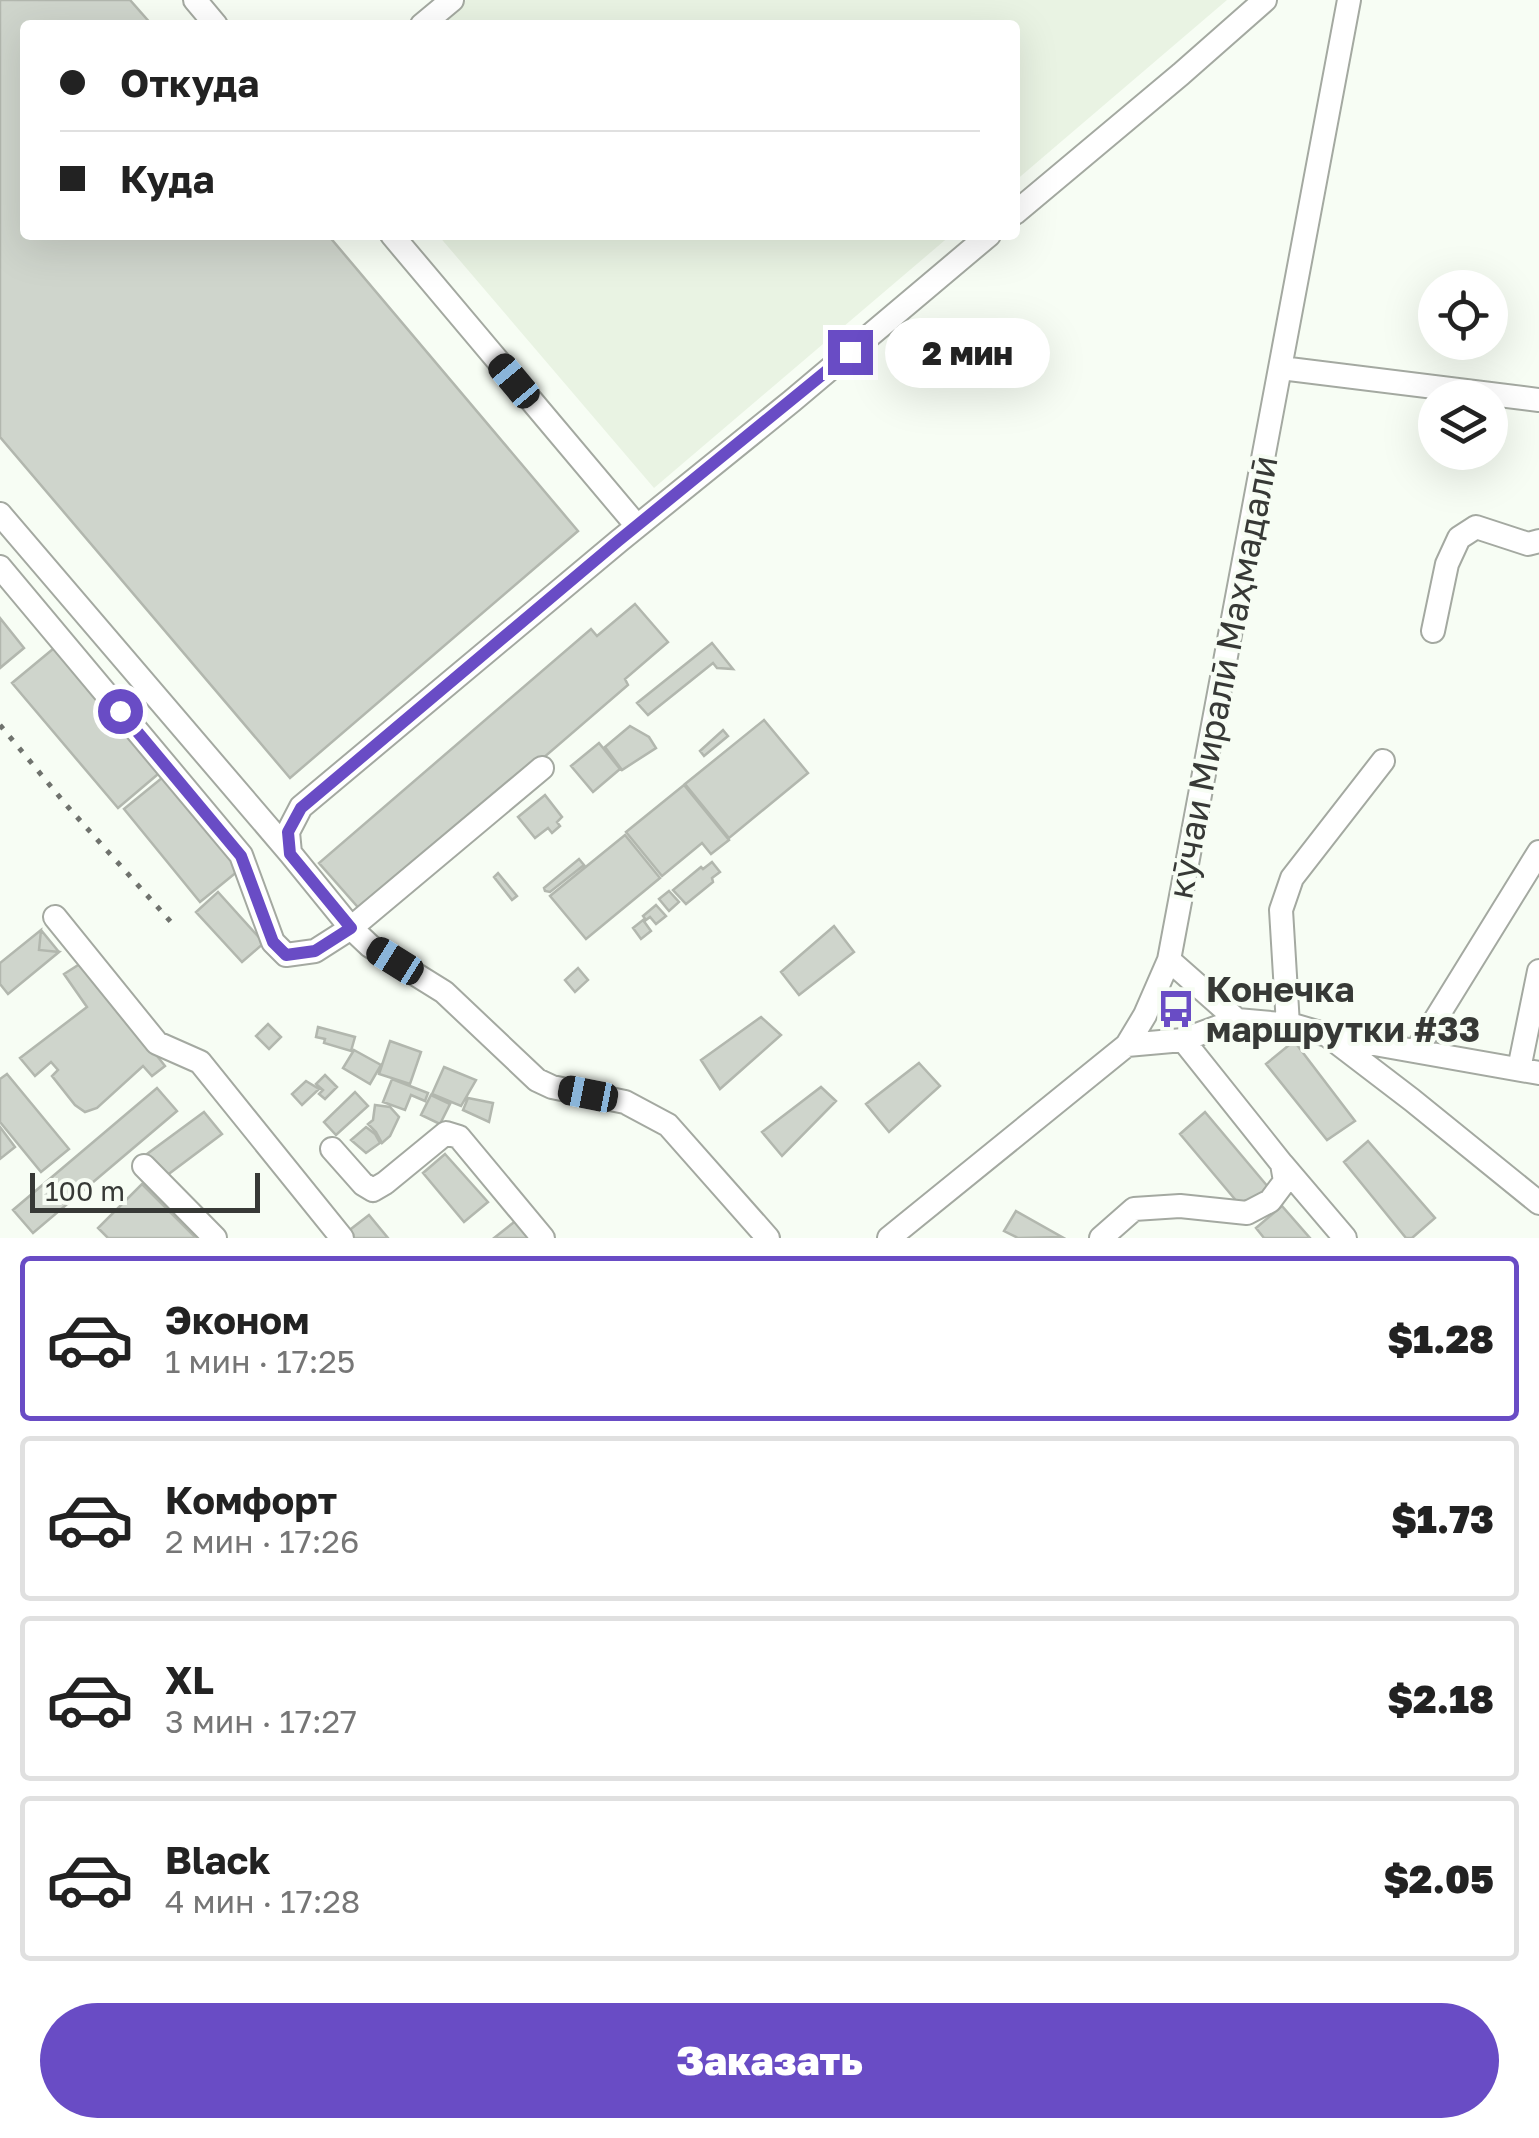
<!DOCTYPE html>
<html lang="ru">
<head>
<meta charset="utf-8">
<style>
  :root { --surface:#fff; --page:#f6f6f6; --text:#222; --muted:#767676; --line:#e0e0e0; --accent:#694cc5 }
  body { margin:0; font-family:"Golos Text",sans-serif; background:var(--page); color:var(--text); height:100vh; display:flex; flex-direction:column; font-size:38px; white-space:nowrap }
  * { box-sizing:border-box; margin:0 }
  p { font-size:32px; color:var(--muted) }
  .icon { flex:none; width:55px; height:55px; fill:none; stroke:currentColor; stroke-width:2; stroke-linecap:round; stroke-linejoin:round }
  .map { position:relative; height:1238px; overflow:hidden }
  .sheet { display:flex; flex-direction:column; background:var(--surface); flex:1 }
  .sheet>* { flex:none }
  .banner { position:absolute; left:20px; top:20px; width:1000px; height:220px; border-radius:10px; box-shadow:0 10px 40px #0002; display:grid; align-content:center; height:220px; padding:0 40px; background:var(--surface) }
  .tools { position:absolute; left:1418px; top:270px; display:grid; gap:20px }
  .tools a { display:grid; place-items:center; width:90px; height:90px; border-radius:50%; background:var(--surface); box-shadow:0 10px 40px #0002; font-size:50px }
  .scale { position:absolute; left:30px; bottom:25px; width:230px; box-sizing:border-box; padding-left:10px; border:5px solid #373936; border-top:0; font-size:28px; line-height:35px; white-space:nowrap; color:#373936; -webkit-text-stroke:8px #f7fdf4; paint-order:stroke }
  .end { position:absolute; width:45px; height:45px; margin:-22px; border:12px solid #694cc5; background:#fff; box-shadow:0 0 0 5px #fff }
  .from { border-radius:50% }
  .bubble { position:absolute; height:70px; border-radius:35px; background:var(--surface); box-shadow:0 10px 40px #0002; font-size:32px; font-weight:800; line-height:70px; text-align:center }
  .car { position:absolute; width:30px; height:60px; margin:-30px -15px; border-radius:12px; box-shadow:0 0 8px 2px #0007; background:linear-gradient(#222 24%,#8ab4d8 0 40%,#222 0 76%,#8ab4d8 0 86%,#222 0) }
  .banner b { display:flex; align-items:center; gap:35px; height:95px; font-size:38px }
  .banner b+b { border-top:2px solid var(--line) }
  .banner i { width:25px; height:25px; background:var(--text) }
  ul { padding:18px 0 0; list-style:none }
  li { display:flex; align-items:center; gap:30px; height:165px; margin:0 20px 15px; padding:0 20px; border:5px solid var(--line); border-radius:10px }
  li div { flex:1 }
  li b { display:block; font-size:38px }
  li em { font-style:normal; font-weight:800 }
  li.current { border-color:var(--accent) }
  li>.icon { width:90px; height:90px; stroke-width:1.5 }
  .action { display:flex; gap:20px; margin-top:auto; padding:20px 40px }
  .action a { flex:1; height:115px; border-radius:60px; background:var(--accent); color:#fff; font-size:40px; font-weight:800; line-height:115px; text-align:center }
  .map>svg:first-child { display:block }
</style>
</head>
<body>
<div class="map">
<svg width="1539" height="1238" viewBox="0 0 1539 1238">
  <rect width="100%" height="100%" fill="#f7fdf4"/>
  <path fill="#e9f3e3" d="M466 0H1227L1015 181V25H437Z
    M438 235H951L654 488Z"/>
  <path fill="#cfd5cc" stroke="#b2b7ae" stroke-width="2.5" d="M0 0H130L152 25H25V235H328L578 531 290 778 0 437Z
    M635 604 668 642 625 679 628 685 363 913 319 863 591 629 597 636Z
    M0 618 24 648 0 668Z
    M712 643 733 669 717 668 713 663 648 715 637 703Z
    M59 644 164 769 118 808 12 683Z
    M764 720 808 773 729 838 685 784Z
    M630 726 649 737 656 748 622 770 605 747Z
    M723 730 728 736 704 756 700 751Z
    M599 743 620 769 593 792 571 766Z
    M168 773 244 866 200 902 124 809Z
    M684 785 729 840 711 854 702 843 662 876 626 832Z
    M545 795 562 817 557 822 560 826 552 833 548 828 535 838 518 817Z
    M625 835 660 878 586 939 550 896Z
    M579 859 584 865 550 892 545 891 544 888Z
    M712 862 720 872 712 878 713 882 686 904 673 890 701 867 703 869Z
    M498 873 517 896 512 900 494 877Z
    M669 891 679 902 669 911 659 899Z
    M218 892 264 943 242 962 196 912Z
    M656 905 666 916 656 924 650 917 646 920 643 916Z
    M643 920 651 931 641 939 633 928Z
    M834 926 854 952 799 995 781 972Z
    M41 930 59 952 8 994 0 984V963Z
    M41 930 39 950 59 952 8 994 0 984V963Z
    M83 962 165 1066 152 1076 143 1066 97 1108 85 1112 75 1105 52 1076 58 1070 51 1062 35 1076 20 1058 87 1007 64 974Z
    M578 968 588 980 575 992 565 980Z
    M761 1017 781 1035 720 1089 701 1060Z
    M268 1024 281 1037 269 1049 256 1036Z
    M318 1027 355 1037 351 1051 324 1043 325 1039 316 1037Z
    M390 1041 421 1052 410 1084 379 1074Z
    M1294 1041 1355 1121 1327 1140 1266 1064Z
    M354 1050 381 1065 370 1084 343 1068Z
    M919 1063 940 1086 889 1132 866 1104Z
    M444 1067 476 1080 461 1106 432 1094Z
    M7 1074 69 1149 41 1172 0 1122V1079Z
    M325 1075 337 1087 325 1099 319 1094 323 1090 316 1084Z
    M392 1079 428 1093 425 1101 411 1095 405 1110 383 1102Z
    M306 1081 319 1089 302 1105 292 1094Z
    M821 1087 836 1101 782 1156 762 1132Z
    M157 1088 177 1111 33 1233 13 1210Z
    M355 1092 368 1106 336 1135 324 1122Z
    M431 1095 450 1104 440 1124 421 1115Z
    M468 1098 493 1103 489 1122 463 1110Z
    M375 1105 390 1107 399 1117 390 1136 382 1143 376 1132 368 1124 373 1120Z
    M204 1112 222 1134 166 1176 147 1154Z
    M1205 1112 1269 1188 1244 1210 1180 1134Z
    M0 1127 15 1147 0 1159Z
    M366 1127 375 1134 380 1143 366 1153 351 1140Z
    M1368 1141 1435 1218 1412 1238H1406L1344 1162Z
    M445 1154 488 1202 464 1222 423 1173Z
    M142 1184 196 1238H108L98 1228Z
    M1282 1206 1310 1238H1264L1256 1228Z
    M1016 1211 1062 1237 1018 1238 1004 1231Z
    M369 1215 388 1238H352L347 1232Z
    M523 1215 541 1238H494Z"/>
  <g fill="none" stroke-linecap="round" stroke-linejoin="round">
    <g stroke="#a4a9a1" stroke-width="26">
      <path id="minor" d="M195 0 216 25
        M422 25 452 0
        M1015 213 1181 74 1265 0
        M392 235 637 526
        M1281 368 1539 400
        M0 514 290 853
        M0 567 241 855 273 942 286 955 315 951 351 928 542 768
        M1433 631 1447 564 1459 538 1476 527 1528 544 1539 541
        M55 917 157 1043 200 1062 342 1238
        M1169 960 1237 1020
        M1288 1025 1281 910 1292 878 1383 761
        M1335 1037 1539 1073
        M1127 1045 1183 1040 1237 1020 1293 1025 1327 1035 1412 1100 1539 1203
        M1416 1051 1539 852
        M1519 1069 1539 971
        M332 1149 363 1184 373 1190 385 1183 446 1133 459 1137 543 1238
        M1282 1164 1345 1238
        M144 1166 215 1238
        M768 1238 668 1125 625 1102 552 1087 537 1080 444 992 370 946 351 928 290 853 288 832 301 807 619 541 792 401 989 235
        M889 1238 1127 1045 1145 1015 1169 960 1349 0
        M1101 1238 1134 1209 1180 1206 1247 1213 1270 1201 1285 1181 1282 1164 1183 1040"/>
    </g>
    <use href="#minor" stroke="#fff" stroke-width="22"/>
    <path stroke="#6f726d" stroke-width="5" stroke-dasharray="5 10" stroke-linecap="butt" d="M0 725 68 807 171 922"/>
  </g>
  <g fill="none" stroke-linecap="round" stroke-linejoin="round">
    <path stroke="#694cc5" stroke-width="12" d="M120 711 241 856 273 942 286 955 315 951 351 928 290 854 288 832 301 808 618 541 850 352"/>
  </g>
  <defs>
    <g id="bus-bare" transform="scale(3)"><path d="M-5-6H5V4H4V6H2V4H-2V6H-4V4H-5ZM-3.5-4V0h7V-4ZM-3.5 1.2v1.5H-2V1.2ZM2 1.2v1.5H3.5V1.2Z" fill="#694cc5" stroke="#f7fdf4" stroke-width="2.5" paint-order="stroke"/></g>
  </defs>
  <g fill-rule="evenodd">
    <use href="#bus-bare" x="1176" y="1009"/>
  </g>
  <g text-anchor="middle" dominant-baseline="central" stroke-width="8" stroke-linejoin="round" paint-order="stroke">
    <g font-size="35" fill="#373936" stroke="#f7fdf4">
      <text transform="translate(1222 677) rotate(-79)">кӯчаи Миралӣ Маҳмадалӣ</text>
    </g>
    <g font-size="35" font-weight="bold" fill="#373936" stroke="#f7fdf4" text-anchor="start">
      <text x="1206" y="989">Конечка<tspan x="1206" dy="40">маршрутки #33</tspan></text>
    </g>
  </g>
</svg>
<div class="tools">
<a><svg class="icon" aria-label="locate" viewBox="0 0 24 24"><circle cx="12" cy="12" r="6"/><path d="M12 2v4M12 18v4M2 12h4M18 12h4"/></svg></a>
<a><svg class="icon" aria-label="layers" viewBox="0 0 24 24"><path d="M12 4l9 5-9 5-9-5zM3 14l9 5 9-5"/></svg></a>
</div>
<div class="scale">100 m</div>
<i class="end from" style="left:120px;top:711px"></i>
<i class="end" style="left:850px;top:352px"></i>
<div class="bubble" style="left:885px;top:318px;width:165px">2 мин</div>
<i class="car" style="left:514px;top:381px;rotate:320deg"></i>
<i class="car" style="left:395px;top:961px;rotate:302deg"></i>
<i class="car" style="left:588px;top:1094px;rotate:281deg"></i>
<div class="banner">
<b><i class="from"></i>Откуда</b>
<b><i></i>Куда</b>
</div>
</div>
<section class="sheet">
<ul>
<li class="current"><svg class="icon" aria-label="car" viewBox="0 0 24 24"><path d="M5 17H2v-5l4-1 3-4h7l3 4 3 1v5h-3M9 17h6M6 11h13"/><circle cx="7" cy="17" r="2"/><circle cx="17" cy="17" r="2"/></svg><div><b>Эконом</b><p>1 мин · 17:25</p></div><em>$1.28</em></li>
<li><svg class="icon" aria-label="car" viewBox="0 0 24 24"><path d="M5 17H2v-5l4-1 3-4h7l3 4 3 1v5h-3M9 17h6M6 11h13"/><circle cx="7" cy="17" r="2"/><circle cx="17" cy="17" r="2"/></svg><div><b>Комфорт</b><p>2 мин · 17:26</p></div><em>$1.73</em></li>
<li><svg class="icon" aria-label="car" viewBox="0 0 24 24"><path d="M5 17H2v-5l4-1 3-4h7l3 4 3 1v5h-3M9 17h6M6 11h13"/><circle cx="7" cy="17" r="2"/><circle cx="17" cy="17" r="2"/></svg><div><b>XL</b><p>3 мин · 17:27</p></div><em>$2.18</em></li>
<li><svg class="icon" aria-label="car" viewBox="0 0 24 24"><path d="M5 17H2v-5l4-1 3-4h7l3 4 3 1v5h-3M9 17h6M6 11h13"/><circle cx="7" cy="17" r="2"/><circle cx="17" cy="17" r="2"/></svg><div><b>Black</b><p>4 мин · 17:28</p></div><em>$2.05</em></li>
</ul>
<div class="action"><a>Заказать</a></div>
</section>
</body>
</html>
